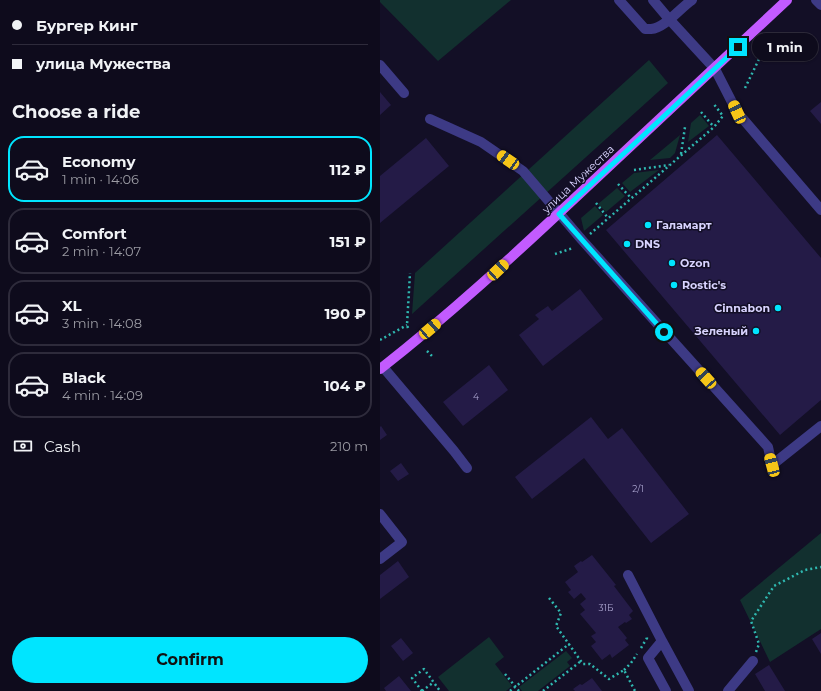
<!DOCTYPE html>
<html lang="en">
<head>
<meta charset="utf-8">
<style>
  :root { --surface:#0e0b1c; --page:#171425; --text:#f1f3f6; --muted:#9b9ba3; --line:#2e2b3b; --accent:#00e5ff }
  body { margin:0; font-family:Montserrat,sans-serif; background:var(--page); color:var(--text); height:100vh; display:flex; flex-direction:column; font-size:15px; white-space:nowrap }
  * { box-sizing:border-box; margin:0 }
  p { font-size:13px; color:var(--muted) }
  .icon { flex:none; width:22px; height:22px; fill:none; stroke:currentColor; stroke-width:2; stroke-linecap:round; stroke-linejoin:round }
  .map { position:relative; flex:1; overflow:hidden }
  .details { display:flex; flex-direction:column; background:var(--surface); width:380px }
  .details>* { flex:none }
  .hud { display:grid; align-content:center; height:88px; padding:0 12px; background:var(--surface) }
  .end { position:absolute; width:18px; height:18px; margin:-9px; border:5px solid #00e5ff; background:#111; box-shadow:0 0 0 2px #111 }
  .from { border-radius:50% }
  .bubble { position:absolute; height:28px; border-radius:14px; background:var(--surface); box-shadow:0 1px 3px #0004,0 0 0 1px var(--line); font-size:13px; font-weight:700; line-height:28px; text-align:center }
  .car { position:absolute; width:12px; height:24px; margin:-12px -6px; border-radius:5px; box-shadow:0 0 3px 1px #0007; background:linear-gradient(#f5c518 24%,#345 0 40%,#f5c518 0 76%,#345 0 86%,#f5c518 0) }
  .hud b { display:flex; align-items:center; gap:14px; height:38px; font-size:15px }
  .hud b+b { border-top:1px solid var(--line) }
  .hud i { width:10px; height:10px; background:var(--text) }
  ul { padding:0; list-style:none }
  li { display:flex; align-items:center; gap:12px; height:66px; margin:0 8px 6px; padding:0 4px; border:2px solid var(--line); border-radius:16px }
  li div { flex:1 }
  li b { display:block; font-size:15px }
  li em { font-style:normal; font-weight:700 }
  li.active { border-color:var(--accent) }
  li>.icon { width:36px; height:36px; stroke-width:1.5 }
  h2 { padding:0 12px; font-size:18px; line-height:48px }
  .pay { display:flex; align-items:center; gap:10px; height:44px; padding:0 12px; font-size:15px }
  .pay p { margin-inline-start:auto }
  .action { display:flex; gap:8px; margin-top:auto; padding:8px 12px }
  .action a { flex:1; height:46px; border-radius:24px; background:var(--accent); color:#111; font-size:16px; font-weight:700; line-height:46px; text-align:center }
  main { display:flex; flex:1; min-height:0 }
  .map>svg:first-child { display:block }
</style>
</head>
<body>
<main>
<section class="details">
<div class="hud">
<b><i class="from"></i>Бургер Кинг</b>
<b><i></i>улица Мужества</b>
</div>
<h2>Choose a ride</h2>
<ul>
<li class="active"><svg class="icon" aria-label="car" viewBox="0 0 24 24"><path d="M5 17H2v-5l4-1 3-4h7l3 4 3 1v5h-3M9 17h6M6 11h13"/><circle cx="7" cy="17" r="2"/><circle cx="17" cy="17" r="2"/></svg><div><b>Economy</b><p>1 min · 14:06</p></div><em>112 ₽</em></li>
<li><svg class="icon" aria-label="car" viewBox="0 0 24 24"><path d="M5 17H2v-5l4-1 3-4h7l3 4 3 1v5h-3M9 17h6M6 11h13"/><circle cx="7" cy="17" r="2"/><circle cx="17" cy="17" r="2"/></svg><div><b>Comfort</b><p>2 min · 14:07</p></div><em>151 ₽</em></li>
<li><svg class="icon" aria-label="car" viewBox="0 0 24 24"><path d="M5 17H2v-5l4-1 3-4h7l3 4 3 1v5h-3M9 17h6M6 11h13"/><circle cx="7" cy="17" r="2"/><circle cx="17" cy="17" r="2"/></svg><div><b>XL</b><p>3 min · 14:08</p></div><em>190 ₽</em></li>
<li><svg class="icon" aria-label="car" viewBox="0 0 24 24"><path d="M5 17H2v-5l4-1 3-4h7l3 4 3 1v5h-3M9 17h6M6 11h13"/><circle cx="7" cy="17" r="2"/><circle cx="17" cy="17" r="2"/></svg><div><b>Black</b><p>4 min · 14:09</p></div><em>104 ₽</em></li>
</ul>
<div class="pay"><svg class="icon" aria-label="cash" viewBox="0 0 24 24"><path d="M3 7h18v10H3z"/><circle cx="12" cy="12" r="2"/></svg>Cash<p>210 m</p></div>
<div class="action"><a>Confirm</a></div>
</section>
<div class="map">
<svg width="441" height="691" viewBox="0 0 441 691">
  <rect width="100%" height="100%" fill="#130f26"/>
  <path fill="#12302f" d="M0 0H131L58 61 0 2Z
    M269 60 288 83 32 314 35 273Z
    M320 115 329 126 308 142 311 123Z
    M300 135 295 153 290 158 270 160Z
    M279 170 250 192 242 183 254 173Z
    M237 188 245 196 226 212 218 204Z
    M215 206 223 215 204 231 201 218Z
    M441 533V629L390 662 360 600Z
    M109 637 124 657 115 664 132 686 126 691H69L58 677Z
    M186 651 192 658 187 662 190 666 158 691H142L139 687Z"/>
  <path fill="#241b47" d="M0 92 11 105 0 115Z
    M441 102V124L430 111Z
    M337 135 441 258V400L400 435 226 230Z
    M46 138 69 166 0 223V176Z
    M200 289 223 319 163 366 139 335 159 319 155 315 168 306 172 311Z
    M109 365 128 390 83 426 63 402Z
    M211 417 228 439 242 428 309 514 271 543 204 458 152 499 135 477Z
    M1 426 7 435 0 440V427Z
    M21 463 29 474 18 481 10 471Z
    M212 555 236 585 234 586 253 611 249 615 252 619 246 623 245 622 238 627 247 638 245 640 249 645 232 658 230 654 222 660 211 646 216 642 211 636 216 633 200 614 205 610 200 604 206 599 201 593 194 599 188 592 191 590 185 582 198 572 194 566 201 561 202 562Z
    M18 561 29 577 0 599V575Z
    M441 633V654L432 639Z
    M21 638 33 653 23 661 11 646Z
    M389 665 405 691H385L375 674Z
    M19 676 31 691H6L4 688Z
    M212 678 222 691H195L193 689 200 684 202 685Z"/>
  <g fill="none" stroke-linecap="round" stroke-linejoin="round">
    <path stroke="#2fb8b0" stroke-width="2.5" stroke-dasharray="2 3" stroke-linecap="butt" d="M365 88 383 51 409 45
      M321 112 334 127
      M301 154 305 127
      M254 170 289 165
      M238 184 251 198
      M216 203 228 218
      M210 234 334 127 343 116 333 103
      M175 254 193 248
      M28 328 27 325 30 273
      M0 340 27 325
      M47 351 52 356
      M169 598 181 613 176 626 203 664H210L229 679 244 670 255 691
      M261 648 267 638 266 636
      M376 652 379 644 371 621 394 586 425 570 441 567
      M244 670 251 663 257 654
      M125 674 139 691
      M42 691 32 678 44 669 60 691
      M42 691 54 682
      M130 691 189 644
      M163 691 201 661"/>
    <path stroke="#3d3a85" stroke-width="10" d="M239 0 265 29C265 29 271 29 271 29 285 28 300 8 312 0
      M273 0 289 19 335 69 357 112 441 210
      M436 0 441 5
      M0 65 24 93
      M50 119 101 142 143 171 202 240 388 447 392 465 441 426
      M3 367 74 451 87 468
      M0 514 22 542 0 559
      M248 575 282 641 268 658 286 691
      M282 641 309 691
      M348 691 373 661"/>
    <path stroke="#c25bff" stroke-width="10" d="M0 369C68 316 132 257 195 198 266 132 337 66 407 0"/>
  </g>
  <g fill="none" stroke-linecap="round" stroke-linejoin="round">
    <path stroke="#00e5ff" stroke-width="5" d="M284 332 179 214 358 47"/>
  </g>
  <g fill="#00e5ff" stroke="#130f26" stroke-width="1.5">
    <circle cx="268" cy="225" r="4"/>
    <circle cx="247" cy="244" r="4"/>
    <circle cx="292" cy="263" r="4"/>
    <circle cx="294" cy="285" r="4"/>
    <circle cx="398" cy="308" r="4"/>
    <circle cx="376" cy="331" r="4"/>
  </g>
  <g text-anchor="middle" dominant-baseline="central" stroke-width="3" stroke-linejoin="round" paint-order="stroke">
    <g font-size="9" fill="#aca6d1">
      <text x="96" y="396">4</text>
      <text x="258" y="488">2/1</text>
      <text x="226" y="607">31Б</text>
    </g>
    <g font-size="11" fill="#d9d4ff" stroke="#130f26">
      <text transform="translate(198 179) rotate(-43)">улица Мужества</text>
    </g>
    <g font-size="11" font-weight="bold" fill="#d9d4ff" stroke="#130f26" text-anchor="start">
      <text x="276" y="225">Галамарт</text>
      <text x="255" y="244">DNS</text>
      <text x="300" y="263">Ozon</text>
      <text x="302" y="285">Rostic's</text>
      <text x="390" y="308" text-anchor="end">Cinnabon</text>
      <text x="368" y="331" text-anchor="end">Зеленый</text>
    </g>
  </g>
</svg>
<i class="end from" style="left:284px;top:332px"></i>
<i class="end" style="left:358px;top:47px"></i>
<div class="bubble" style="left:372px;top:33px;width:66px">1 min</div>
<i class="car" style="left:357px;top:112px;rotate:335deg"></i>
<i class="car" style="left:128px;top:160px;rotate:305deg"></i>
<i class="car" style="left:118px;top:270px;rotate:47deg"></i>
<i class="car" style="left:50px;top:329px;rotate:49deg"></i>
<i class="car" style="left:326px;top:378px;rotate:318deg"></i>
<i class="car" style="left:392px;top:465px;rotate:345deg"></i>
</div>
</main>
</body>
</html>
